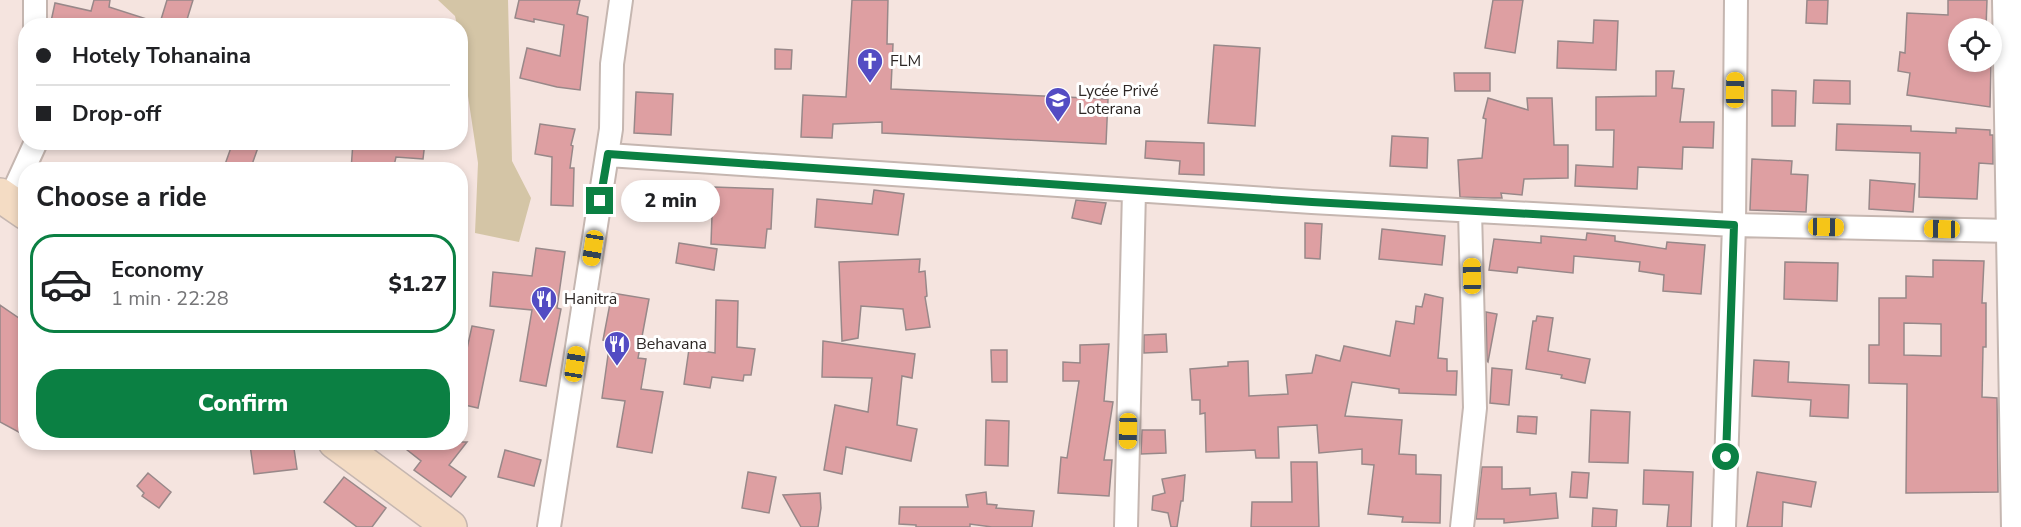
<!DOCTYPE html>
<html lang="en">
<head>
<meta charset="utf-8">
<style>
  :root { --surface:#fff; --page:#f6f6f6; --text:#202124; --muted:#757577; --line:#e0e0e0; --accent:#0b8043 }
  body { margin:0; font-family:"Nunito Sans",sans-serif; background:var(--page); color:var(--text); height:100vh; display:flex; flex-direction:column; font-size:22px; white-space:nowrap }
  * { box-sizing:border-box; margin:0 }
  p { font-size:20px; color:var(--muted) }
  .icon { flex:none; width:33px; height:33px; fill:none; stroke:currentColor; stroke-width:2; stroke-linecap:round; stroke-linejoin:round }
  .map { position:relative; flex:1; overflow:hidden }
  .details { position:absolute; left:18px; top:162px; width:450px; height:288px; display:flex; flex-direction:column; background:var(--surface); border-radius:24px; box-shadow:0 3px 9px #0003 }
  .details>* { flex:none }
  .top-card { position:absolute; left:18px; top:18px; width:450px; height:132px; border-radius:24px; box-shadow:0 3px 9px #0003; display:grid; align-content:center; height:132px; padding:0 18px; background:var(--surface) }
  .controls { position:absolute; left:1948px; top:18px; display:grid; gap:12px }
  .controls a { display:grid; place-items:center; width:54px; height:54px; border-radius:50%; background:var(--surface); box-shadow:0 3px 9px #0003; font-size:30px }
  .end { position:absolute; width:27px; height:27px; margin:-14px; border:8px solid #0b8043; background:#fff; box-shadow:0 0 0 3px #fff }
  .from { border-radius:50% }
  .bubble { position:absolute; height:42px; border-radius:21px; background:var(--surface); box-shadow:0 3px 9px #0003; font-size:20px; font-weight:800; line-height:42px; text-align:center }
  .car { position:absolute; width:18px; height:36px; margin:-18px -9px; border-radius:8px; box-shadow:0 0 4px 2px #0007; background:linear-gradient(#f5c518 24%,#345 0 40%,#f5c518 0 76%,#345 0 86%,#f5c518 0) }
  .top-card b { display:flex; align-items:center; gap:21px; height:57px; font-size:22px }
  .top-card b+b { border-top:2px solid var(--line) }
  .top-card i { width:15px; height:15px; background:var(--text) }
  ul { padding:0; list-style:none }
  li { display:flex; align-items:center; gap:18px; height:99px; margin:0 12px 9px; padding:0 6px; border:3px solid transparent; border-radius:24px }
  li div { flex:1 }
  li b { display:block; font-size:22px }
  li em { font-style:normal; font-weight:800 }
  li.current { border-color:var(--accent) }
  li>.icon { width:54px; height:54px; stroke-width:1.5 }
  h2 { padding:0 18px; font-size:27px; line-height:72px }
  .primary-button { display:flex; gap:12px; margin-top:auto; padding:12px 18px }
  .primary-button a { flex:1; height:69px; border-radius:24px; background:var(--accent); color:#fff; font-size:24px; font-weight:800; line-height:69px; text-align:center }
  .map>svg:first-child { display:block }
</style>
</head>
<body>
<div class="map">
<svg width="2021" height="527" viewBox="0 0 2021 527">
  <rect width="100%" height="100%" fill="#f5e4df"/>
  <path fill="#d4c5a6" d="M438 0H508L512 161 531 198 519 242 475 233 478 163 461 49 460 26 457 25 455 16Z"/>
  <path fill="#de9fa2" stroke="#988889" stroke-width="1.5" fill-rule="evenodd" d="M94 0H110L109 7 156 22V26H50L55 3 91 11Z
    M167 0H193L185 26H159Z
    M519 0H580L577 14 588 17 580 90 557 87 520 78 527 48 560 56 564 25 534 19V22L515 18Z
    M852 0H888L887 44H893L891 89 1108 99 1106 144 882 133V122L833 124 832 138 801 137 803 95 846 97Z
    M1493 0H1523L1515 53 1485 48Z
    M1807 0H1828L1827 24 1806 23Z
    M1948 0H1987L1986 28H1959V62H1991L1990 107 1907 95 1910 73 1898 71 1900 52 1905 53 1907 13 1948 15Z
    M1594 20 1618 21 1616 70 1557 68 1558 41 1593 43Z
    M1214 45 1260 48 1255 126 1208 123Z
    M775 49 792 50 791 69H775Z
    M1656 71H1674L1672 88 1684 89 1680 122H1714L1713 148 1683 147 1682 169 1638 167 1637 189 1575 186 1576 165 1613 167 1614 130H1596V97L1656 96Z
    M1454 73H1490V91H1455Z
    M1814 80 1850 81V104L1813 103Z
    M1772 90 1796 91 1795 126H1772Z
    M636 92 673 94 671 135 634 133Z
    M1488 98 1528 110 1527 98H1552L1554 145H1568V178L1524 179 1522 195 1501 193 1502 198H1491L1460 197 1458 160 1482 158 1486 119 1483 118Z
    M540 124 575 129 571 145 573 146 570 168H574L573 206 551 205 552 157 535 154Z
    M1837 124 1911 126V131L1956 133V128L1990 130V135H1993V164L1979 163 1977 199 1919 197 1920 153 1836 150Z
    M1392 136 1428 138 1427 168 1390 166Z
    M1146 141 1204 143V175L1179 174 1180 161 1145 158Z
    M233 142H260L250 170H223Z
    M353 142H425L423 159 396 157 393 170H351Z
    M1752 159 1792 161 1791 174 1808 175 1806 212 1750 210Z
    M1870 180 1915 184 1913 212 1869 209Z
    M713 187 773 189 771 229H767L765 248 711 244Z
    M874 190 904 194 898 235 815 227 817 199 872 204Z
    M1076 200 1106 203 1101 224 1072 218Z
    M1305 223 1322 224 1320 259 1305 258Z
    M1382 229 1445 236 1442 265 1379 259Z
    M1587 233 1615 236V241L1666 249 1667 242 1705 245 1701 294 1663 291 1664 275 1639 271 1640 262 1574 256 1573 273 1518 267 1517 273 1489 270 1494 239 1541 243V236L1586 240Z
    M679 243 717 249 714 270 676 263Z
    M536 248 565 252 557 308 561 309 546 386 520 381 532 310 490 306 493 272 532 276Z
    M920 259 919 272 925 271 927 296 925 297 930 327 906 330 903 309 861 306 858 338 842 341 839 262Z
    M1933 260 1984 261 1982 303H1986V347H1983L1982 397 1997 398 1998 492 1906 493 1907 384 1869 383V345H1879V298H1906V276L1933 277ZM1904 323 1941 324V356L1904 355Z
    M1785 262 1838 263 1837 301 1784 299Z
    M612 293 649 299 638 358 646 359 641 389 663 392 652 453 617 447 625 401 602 398 610 341 603 340Z
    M1425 294 1443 298 1438 358 1447 359V371H1457L1456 395 1399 393V389L1352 382 1345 416 1402 420 1399 454 1416 455V474L1441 475 1440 523 1402 522 1403 517 1368 514 1374 465 1362 464V449L1319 453 1317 425 1278 427 1279 458H1256L1255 450 1206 452 1205 413 1200 414V400H1192L1190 369 1228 366V362L1248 361 1249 396 1288 394 1286 375 1312 373 1316 355 1340 361 1344 346 1390 356 1396 321 1414 324 1416 306 1422 307Z
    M716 300 738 301 737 347 755 349 751 375H744L743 381 712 377 710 388 684 384 689 349 715 353Z
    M0 305 26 323V436L0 422Z
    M1486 312 1497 314 1488 362 1487 361Z
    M1537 316 1553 318 1548 351 1590 359 1585 383 1561 378 1562 375 1526 369 1533 321H1536Z
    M472 326 494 330 478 408 460 404V380Z
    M1166 334 1167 352 1144 353V335Z
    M823 341 915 354 912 378 902 376 897 425 917 429 911 461 846 447 842 474 824 470 835 405 868 412 872 378 822 377Z
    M1109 344 1104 401 1113 402 1104 460H1112L1109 496 1058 493 1061 457 1067 458 1079 381H1063V362L1080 363V345Z
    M991 350H1007V382H992Z
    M1754 360 1789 362 1788 382 1849 385 1848 418 1810 416 1811 400 1752 396Z
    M1492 368 1512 370 1509 405 1490 403Z
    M1591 410 1630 412 1628 463 1589 462Z
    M1518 416 1537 417 1536 434 1517 432Z
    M986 420 1009 421 1008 466 985 465Z
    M1142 430H1165L1166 453 1141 454Z
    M272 442H293L297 469 254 474 250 445Z
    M397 442H467L449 465 466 477 451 497 414 470 421 461Z
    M505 450 541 460 534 486 498 477Z
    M1291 462H1317L1319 527H1251L1252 502H1292Z
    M1482 467H1502V489L1530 488V495L1556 493 1558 518 1504 523V519H1476Z
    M1644 470 1693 472 1691 527H1667L1669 505 1643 504Z
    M748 472 776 477 769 513 742 508Z
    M1572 472 1589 473 1587 498 1570 497Z
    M1757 472 1816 482 1811 507 1783 502 1782 527H1747Z
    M148 473 171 492 159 508 142 496 144 493 137 486Z
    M1185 475 1183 501H1181L1177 527H1171L1168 513 1152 510 1153 496 1165 493 1162 479Z
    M344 477 386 508 372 527H357L324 502Z
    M986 492 987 504 997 505 996 508 1034 511 1032 527H992L970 524V527H916V525L899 524 900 507H968L966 495Z
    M820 493 821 508 818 527H801L783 495Z
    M1593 508 1617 510 1616 527H1592Z"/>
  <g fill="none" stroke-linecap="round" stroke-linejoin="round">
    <g stroke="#c5b6b0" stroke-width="26">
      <path id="minor" d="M35 0V26
        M608 155 1312 202 1734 225 2011 231
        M9 201 36 142
        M549 527 611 129 612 64 621 0
        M1126 527 1134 191
        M1462 527 1475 408 1470 211
        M1724 527 1734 225 1736 0"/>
    </g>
    <g stroke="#c5b6b0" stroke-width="32">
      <path id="tertiary" d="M2007 0 2016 527"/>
    </g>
    <g stroke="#c5b6b0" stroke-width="36">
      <path id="secondary" d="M0 195 26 213
        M335 442 450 527"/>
    </g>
    <use href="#minor" stroke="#fff" stroke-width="22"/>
    <use href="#tertiary" stroke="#fff" stroke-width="28"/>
    <use href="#secondary" stroke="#f4dcc4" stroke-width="33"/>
  </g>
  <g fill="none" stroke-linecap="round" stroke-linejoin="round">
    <path stroke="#0b8043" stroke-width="8" d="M600 201 608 154 1312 202 1734 225 1726 457"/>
  </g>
  <defs>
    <g id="church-pin" transform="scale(1.35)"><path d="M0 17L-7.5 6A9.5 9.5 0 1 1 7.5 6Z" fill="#534cc3" stroke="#fff"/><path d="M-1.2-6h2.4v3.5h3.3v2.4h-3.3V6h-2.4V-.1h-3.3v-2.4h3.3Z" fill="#fff"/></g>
    <g id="school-pin" transform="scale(1.35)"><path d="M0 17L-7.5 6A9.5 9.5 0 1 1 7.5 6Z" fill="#534cc3" stroke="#fff"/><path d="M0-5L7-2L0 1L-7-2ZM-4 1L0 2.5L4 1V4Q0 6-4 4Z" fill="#fff"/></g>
    <g id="restaurant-pin" transform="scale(1.35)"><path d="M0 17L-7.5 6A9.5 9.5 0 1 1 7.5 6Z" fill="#534cc3" stroke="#fff"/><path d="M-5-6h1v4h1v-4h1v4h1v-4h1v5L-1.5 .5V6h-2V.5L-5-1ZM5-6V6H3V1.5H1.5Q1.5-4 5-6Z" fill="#fff"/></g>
  </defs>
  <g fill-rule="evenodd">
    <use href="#church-pin" x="870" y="61"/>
    <use href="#school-pin" x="1058" y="100"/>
    <use href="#restaurant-pin" x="544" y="299"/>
    <use href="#restaurant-pin" x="617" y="344"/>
  </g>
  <g text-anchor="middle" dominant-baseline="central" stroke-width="6" stroke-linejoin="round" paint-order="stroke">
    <g font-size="16" fill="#2c2624" stroke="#fff" text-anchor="start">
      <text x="890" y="61">FLM</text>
      <text x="1078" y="91">Lycée Privé<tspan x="1078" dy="18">Loterana</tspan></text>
      <text x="564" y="299">Hanitra</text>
      <text x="636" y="344">Behavana</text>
    </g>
  </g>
</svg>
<div class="controls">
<a><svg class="icon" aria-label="locate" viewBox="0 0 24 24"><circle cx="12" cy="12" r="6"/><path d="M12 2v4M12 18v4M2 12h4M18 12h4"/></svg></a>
</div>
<i class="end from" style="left:1726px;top:457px"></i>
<i class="end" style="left:600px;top:201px"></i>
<div class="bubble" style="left:621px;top:180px;width:99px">2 min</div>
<i class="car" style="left:1735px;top:90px;rotate:1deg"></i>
<i class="car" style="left:1826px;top:227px;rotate:91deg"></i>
<i class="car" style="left:1942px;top:229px;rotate:271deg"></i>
<i class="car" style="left:593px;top:248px;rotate:189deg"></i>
<i class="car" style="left:1472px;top:276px;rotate:359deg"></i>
<i class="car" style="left:575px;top:364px;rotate:9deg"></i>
<i class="car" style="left:1128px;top:431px;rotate:181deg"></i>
<div class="top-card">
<b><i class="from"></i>Hotely Tohanaina</b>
<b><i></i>Drop-off</b>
</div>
<section class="details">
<h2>Choose a ride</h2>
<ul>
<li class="current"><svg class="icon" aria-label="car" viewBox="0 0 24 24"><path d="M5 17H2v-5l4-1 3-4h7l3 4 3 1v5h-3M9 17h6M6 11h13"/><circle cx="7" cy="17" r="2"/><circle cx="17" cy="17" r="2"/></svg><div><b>Economy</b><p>1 min · 22:28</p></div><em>$1.27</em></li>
</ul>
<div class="primary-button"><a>Confirm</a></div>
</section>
</div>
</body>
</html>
